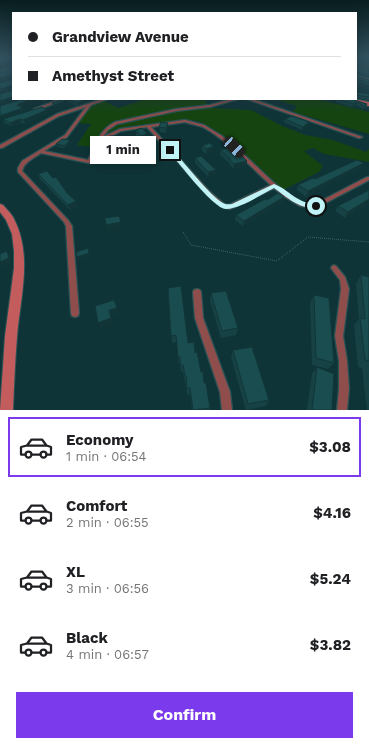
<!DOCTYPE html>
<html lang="en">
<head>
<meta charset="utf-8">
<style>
  :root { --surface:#fff; --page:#f2f2f2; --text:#202124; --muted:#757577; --line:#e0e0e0; --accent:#7c3aed }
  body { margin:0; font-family:"Work Sans",sans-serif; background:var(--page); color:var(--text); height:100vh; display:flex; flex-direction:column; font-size:15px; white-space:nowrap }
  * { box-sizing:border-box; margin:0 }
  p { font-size:13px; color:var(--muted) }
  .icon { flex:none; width:22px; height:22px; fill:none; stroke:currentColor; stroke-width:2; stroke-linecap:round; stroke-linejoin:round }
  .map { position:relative; height:410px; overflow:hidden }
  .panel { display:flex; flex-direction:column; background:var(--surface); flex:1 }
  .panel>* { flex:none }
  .guide { position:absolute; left:12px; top:12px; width:345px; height:88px; border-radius:0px; box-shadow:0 2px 10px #0003; display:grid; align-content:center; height:88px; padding:0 16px; background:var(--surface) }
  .end { position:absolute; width:18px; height:18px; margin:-9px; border:5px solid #c0f3f6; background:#111; box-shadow:0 0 0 2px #111 }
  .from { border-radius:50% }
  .bubble { position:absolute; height:28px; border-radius:0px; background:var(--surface); box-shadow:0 2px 10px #0003; font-size:13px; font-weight:700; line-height:28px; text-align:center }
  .car { position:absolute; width:12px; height:24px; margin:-12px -6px; border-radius:5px; box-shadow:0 0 3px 1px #0007; background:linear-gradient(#222 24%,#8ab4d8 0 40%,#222 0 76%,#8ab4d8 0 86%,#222 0) }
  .guide b { display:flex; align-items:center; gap:14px; height:38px; font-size:15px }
  .guide b+b { border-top:1px solid var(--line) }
  .guide i { width:10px; height:10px; background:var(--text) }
  ul { padding:7px 0 0; list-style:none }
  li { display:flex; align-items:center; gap:12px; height:60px; margin:0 8px 6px; padding:0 8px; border:2px solid transparent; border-radius:0px }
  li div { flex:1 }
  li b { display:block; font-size:15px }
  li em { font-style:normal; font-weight:700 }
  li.current { border-color:var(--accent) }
  li>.icon { width:36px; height:36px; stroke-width:1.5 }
  .cta { display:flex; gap:8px; margin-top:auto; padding:8px 16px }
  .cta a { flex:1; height:46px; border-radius:0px; background:var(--accent); color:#fff; font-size:16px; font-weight:700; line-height:46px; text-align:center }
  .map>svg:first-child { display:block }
</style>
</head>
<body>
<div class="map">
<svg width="369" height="410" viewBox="0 0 369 410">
  <rect width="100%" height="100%" fill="#0f3437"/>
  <path fill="#154410" d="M143 99H204L210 108 251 110 280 125 305 135 333 140 366 152 369 149V162L324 154 313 148 304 151 323 166 319 172 283 190C265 174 214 121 192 120 179 120 165 123 152 124 124 126 112 129 91 147L77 145 91 124 79 123 91 106 104 101 118 108 144 100Z
    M274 99H317L369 112V134L293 112 297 106Z"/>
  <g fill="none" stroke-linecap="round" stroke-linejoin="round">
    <g stroke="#2b5356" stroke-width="2.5">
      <path id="lane" d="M356 64 369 68"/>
    </g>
    <g stroke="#2b5356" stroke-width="2.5">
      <path id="street" d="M356 76 369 79V81L356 78Z
        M61 99H66L37 110 34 109Z
        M103 99H108L91 105 67 137 44 151 88 160C96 145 98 131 115 122L176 109 210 105 232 99H238L210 107 176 111 117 124 108 130 103 137 120 129 185 120 204 125 222 136 239 150 273 182 289 195 303 203 315 204 367 177H369V180L316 208 300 206 285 197 274 188 232 208 230 209 220 206 206 194 147 127 121 131 100 142 93 159 91 163H89L41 153C34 158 24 162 22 171L68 220 72 226 79 313 78 316 75 317 72 316 71 313 66 226 64 222 18 172V168L22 161 65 135 86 107 59 116 2 148H0V145L57 114ZM185 122C191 124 197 125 203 127 230 142 249 166 271 185L229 205 224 204 210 192 151 127Z
        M247 99H252L362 137 360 138H359Z
        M334 265 336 266 345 277 349 289 343 336 347 361 349 389 347 410H337L339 389V361L335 336 341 289 340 280 331 268 332 266Z
        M197 289 200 290 201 292 203 318 230 392 232 410H222L220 392 195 318 193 292 194 290Z"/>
    </g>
    <g stroke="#2b5356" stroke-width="2">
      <path id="secondary" d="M345 99H354L369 102V106Z
        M0 204 3 205C7 210 12 214 14 219 33 256 20 298 17 337 15 361 14 386 13 410H0L5 336 14 268V251L12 234 6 220 0 212Z"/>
    </g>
    <path stroke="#679396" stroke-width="1" stroke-dasharray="0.5 1.5" stroke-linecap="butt" d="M183 232 191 245 277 261 308 237 369 242"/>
    <use href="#lane" stroke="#8f4e4c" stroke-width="1.5"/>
    <use href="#street" fill="#8f4e4c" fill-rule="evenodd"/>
    <use href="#secondary" fill="#c35c5c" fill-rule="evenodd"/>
  </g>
  <path fill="#164245" d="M356 57H369V66L357 62Z
    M356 64 369 68V78L356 75Z
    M356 75 357 77 369 80V85L356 82Z
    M356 92 369 94V100L356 98Z
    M22 99H57L46 103 40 100 35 101 21 106 24 111 0 120V106Z
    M66 99 87 102 78 106 67 101Z
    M337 99H351L367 104 366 107 363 109 356 105 352 107 336 102Z
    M49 113 25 124 22 123 12 126 4 123 3 119Z
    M285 119 309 122 308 125 302 130 284 122Z
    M159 127 168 128 166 133 160 132Z
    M136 130 148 139 141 140 136 135Z
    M109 141H115L116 146H110Z
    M71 142 65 148 57 147 56 144Z
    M202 146 214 152 206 154 202 151Z
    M221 150 246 166 234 169 229 164V163L220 155Z
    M195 158 216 170V175L208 177 195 163Z
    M361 168 306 197 297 190 298 185 315 179Z
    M38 174 53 178 67 193 78 206 70 210 40 179Z
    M369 190V203L345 218 335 211 338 206Z
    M284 197 283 202 243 226 235 220 236 215 267 200Z
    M361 275 369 277V410H367L362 368 358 367 354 325 359 319 356 284Z
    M168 288 188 343 195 353 204 383 210 408V410H192L190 394 187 395 186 383H185L183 372H181L180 364H179L177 342 172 343Z
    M211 293 238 328 236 335 221 338 210 301Z
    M314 295 334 363 328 369 312 365 310 303Z
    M233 350 269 400 266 406 246 410 231 357Z
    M317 367 332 410H307L312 374Z"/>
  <path fill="#123638" d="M12 60 13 63 0 66V64Z
    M12 75 13 78 0 81V78Z
    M12 86 13 89 0 93V89Z
    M13 97V99H17L0 104V101Z
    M31 99H40V100L35 101 18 108 17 105Z
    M48 99H57L46 103 45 100Z
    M87 99V102L78 106 77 103Z
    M322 99H328L322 101Z
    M67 100V102L55 107 54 105Z
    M357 102 356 105 352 107 354 104Z
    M23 108 24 111 0 120V116Z
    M47 110 49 113 25 124 23 120Z
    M20 119 22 123 12 126 10 123Z
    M309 122 308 125 302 130 303 127Z
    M168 123V128L166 133V128Z
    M147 134 148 139 141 140V136Z
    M70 140 71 142 65 148V146Z
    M214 146V152L206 154 207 149Z
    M247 161 246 166 234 169V164Z
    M364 163 361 168 306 197 308 191Z
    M216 170V175L208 177V172Z
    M284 197 283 202 243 226 244 221Z
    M369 199V203L345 218 348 212Z
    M76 201 78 206 70 210 68 205Z
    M121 222 122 228 108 231 106 225Z
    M88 248 90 256 78 259 77 257Z
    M7 251 10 256 12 263 0 269V262Z
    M0 275 2 278 1 285H0Z
    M117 308 118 313 111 316 113 323 100 328 98 323 109 310Z"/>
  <path fill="#194d50" stroke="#123638" d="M4 57H13V61L12 60 0 64V58Z
    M356 57H369V63L357 60H356Z
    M13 64V76L12 75 0 78V69Z
    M356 64 369 68V75L357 72 356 73Z
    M356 75 357 77 369 80V83L356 79Z
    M13 79V87L12 86 0 89V83Z
    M13 90V97L0 101V94Z
    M356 92 369 94V97L356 95Z
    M22 99H31L17 105 23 108 0 116V106Z
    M64 99 67 100 54 105 52 103Z
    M67 99H87L77 103Z
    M337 99H351L367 104 364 106 357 102 354 104Z
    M42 107 47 110 23 120 20 119 10 123 3 119Z
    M292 116 309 122 303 127 285 119Z
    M161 122 168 123 166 128 159 127Z
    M142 128 147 134 141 136 136 130Z
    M109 136H115V141H109Z
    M62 139 70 140 65 146 56 144Z
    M209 143 214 146 207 149 202 146Z
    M229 147 239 157 242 156 247 161 234 164 229 159H231L221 150Z
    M201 156 216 170 208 172 195 158Z
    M357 160 364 163 308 191 298 185 313 178 315 179Z
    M47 171 53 178 56 177 67 193 76 201 68 205 38 174Z
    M369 190V199L348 212 338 206Z
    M278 193 284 197 244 221 236 215 265 199 267 200Z
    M119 216 121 222 106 225 105 218Z
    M88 248 89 253 77 257 76 252Z
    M7 251 9 258 0 262V254Z
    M361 275 369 277V361L365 360 360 318 365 319Z
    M181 286 188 343 194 342 195 353 197 352 201 372H203L204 383H206L210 408 193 410 190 388H187L186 376H185L183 365 181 366 180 357H178L176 335 171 336 168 288Z
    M226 291 238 328 222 331 211 293Z
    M314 295 329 298 334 363 316 358Z
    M114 300 117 308 109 310 111 318 98 323 95 306Z
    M252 347 269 400 248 404 233 350Z
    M317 367 334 374 332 410H312Z"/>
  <linearGradient id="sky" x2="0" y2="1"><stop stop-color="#081d1e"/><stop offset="0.5" stop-color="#31505e"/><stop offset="1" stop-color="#31505e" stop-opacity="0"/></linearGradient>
  <rect width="369" height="114" fill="url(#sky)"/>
  <path fill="#c0f3f6" d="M169 149H172C183 161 211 197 223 203 226 205 229 204 232 204L274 184C290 190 298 205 316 203L320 206 319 207C301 211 288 198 274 188 260 195 242 208 226 209 214 209 178 162 169 151Z"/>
</svg>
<i class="end from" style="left:316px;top:206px"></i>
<i class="end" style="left:170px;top:150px"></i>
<div class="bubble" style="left:90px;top:136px;width:66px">1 min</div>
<i class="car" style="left:234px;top:147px;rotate:133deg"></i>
<div class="guide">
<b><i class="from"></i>Grandview Avenue</b>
<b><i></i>Amethyst Street</b>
</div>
</div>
<section class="panel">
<ul>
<li class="current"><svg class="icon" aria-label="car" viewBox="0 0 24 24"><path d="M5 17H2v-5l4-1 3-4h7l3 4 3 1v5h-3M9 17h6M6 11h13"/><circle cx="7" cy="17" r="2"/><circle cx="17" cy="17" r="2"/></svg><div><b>Economy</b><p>1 min · 06:54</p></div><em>$3.08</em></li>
<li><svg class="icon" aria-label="car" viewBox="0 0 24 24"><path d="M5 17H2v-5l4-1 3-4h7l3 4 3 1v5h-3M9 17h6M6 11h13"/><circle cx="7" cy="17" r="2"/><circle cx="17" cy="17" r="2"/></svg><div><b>Comfort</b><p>2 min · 06:55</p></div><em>$4.16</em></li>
<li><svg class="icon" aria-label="car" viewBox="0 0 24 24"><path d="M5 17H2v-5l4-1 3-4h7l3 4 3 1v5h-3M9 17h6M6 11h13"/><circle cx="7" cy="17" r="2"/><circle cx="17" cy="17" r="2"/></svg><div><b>XL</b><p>3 min · 06:56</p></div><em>$5.24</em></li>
<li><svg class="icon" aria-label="car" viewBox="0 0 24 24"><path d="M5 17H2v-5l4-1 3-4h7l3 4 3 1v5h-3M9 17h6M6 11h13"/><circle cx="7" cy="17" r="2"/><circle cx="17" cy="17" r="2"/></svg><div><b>Black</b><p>4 min · 06:57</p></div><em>$3.82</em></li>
</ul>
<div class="cta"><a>Confirm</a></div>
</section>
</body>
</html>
